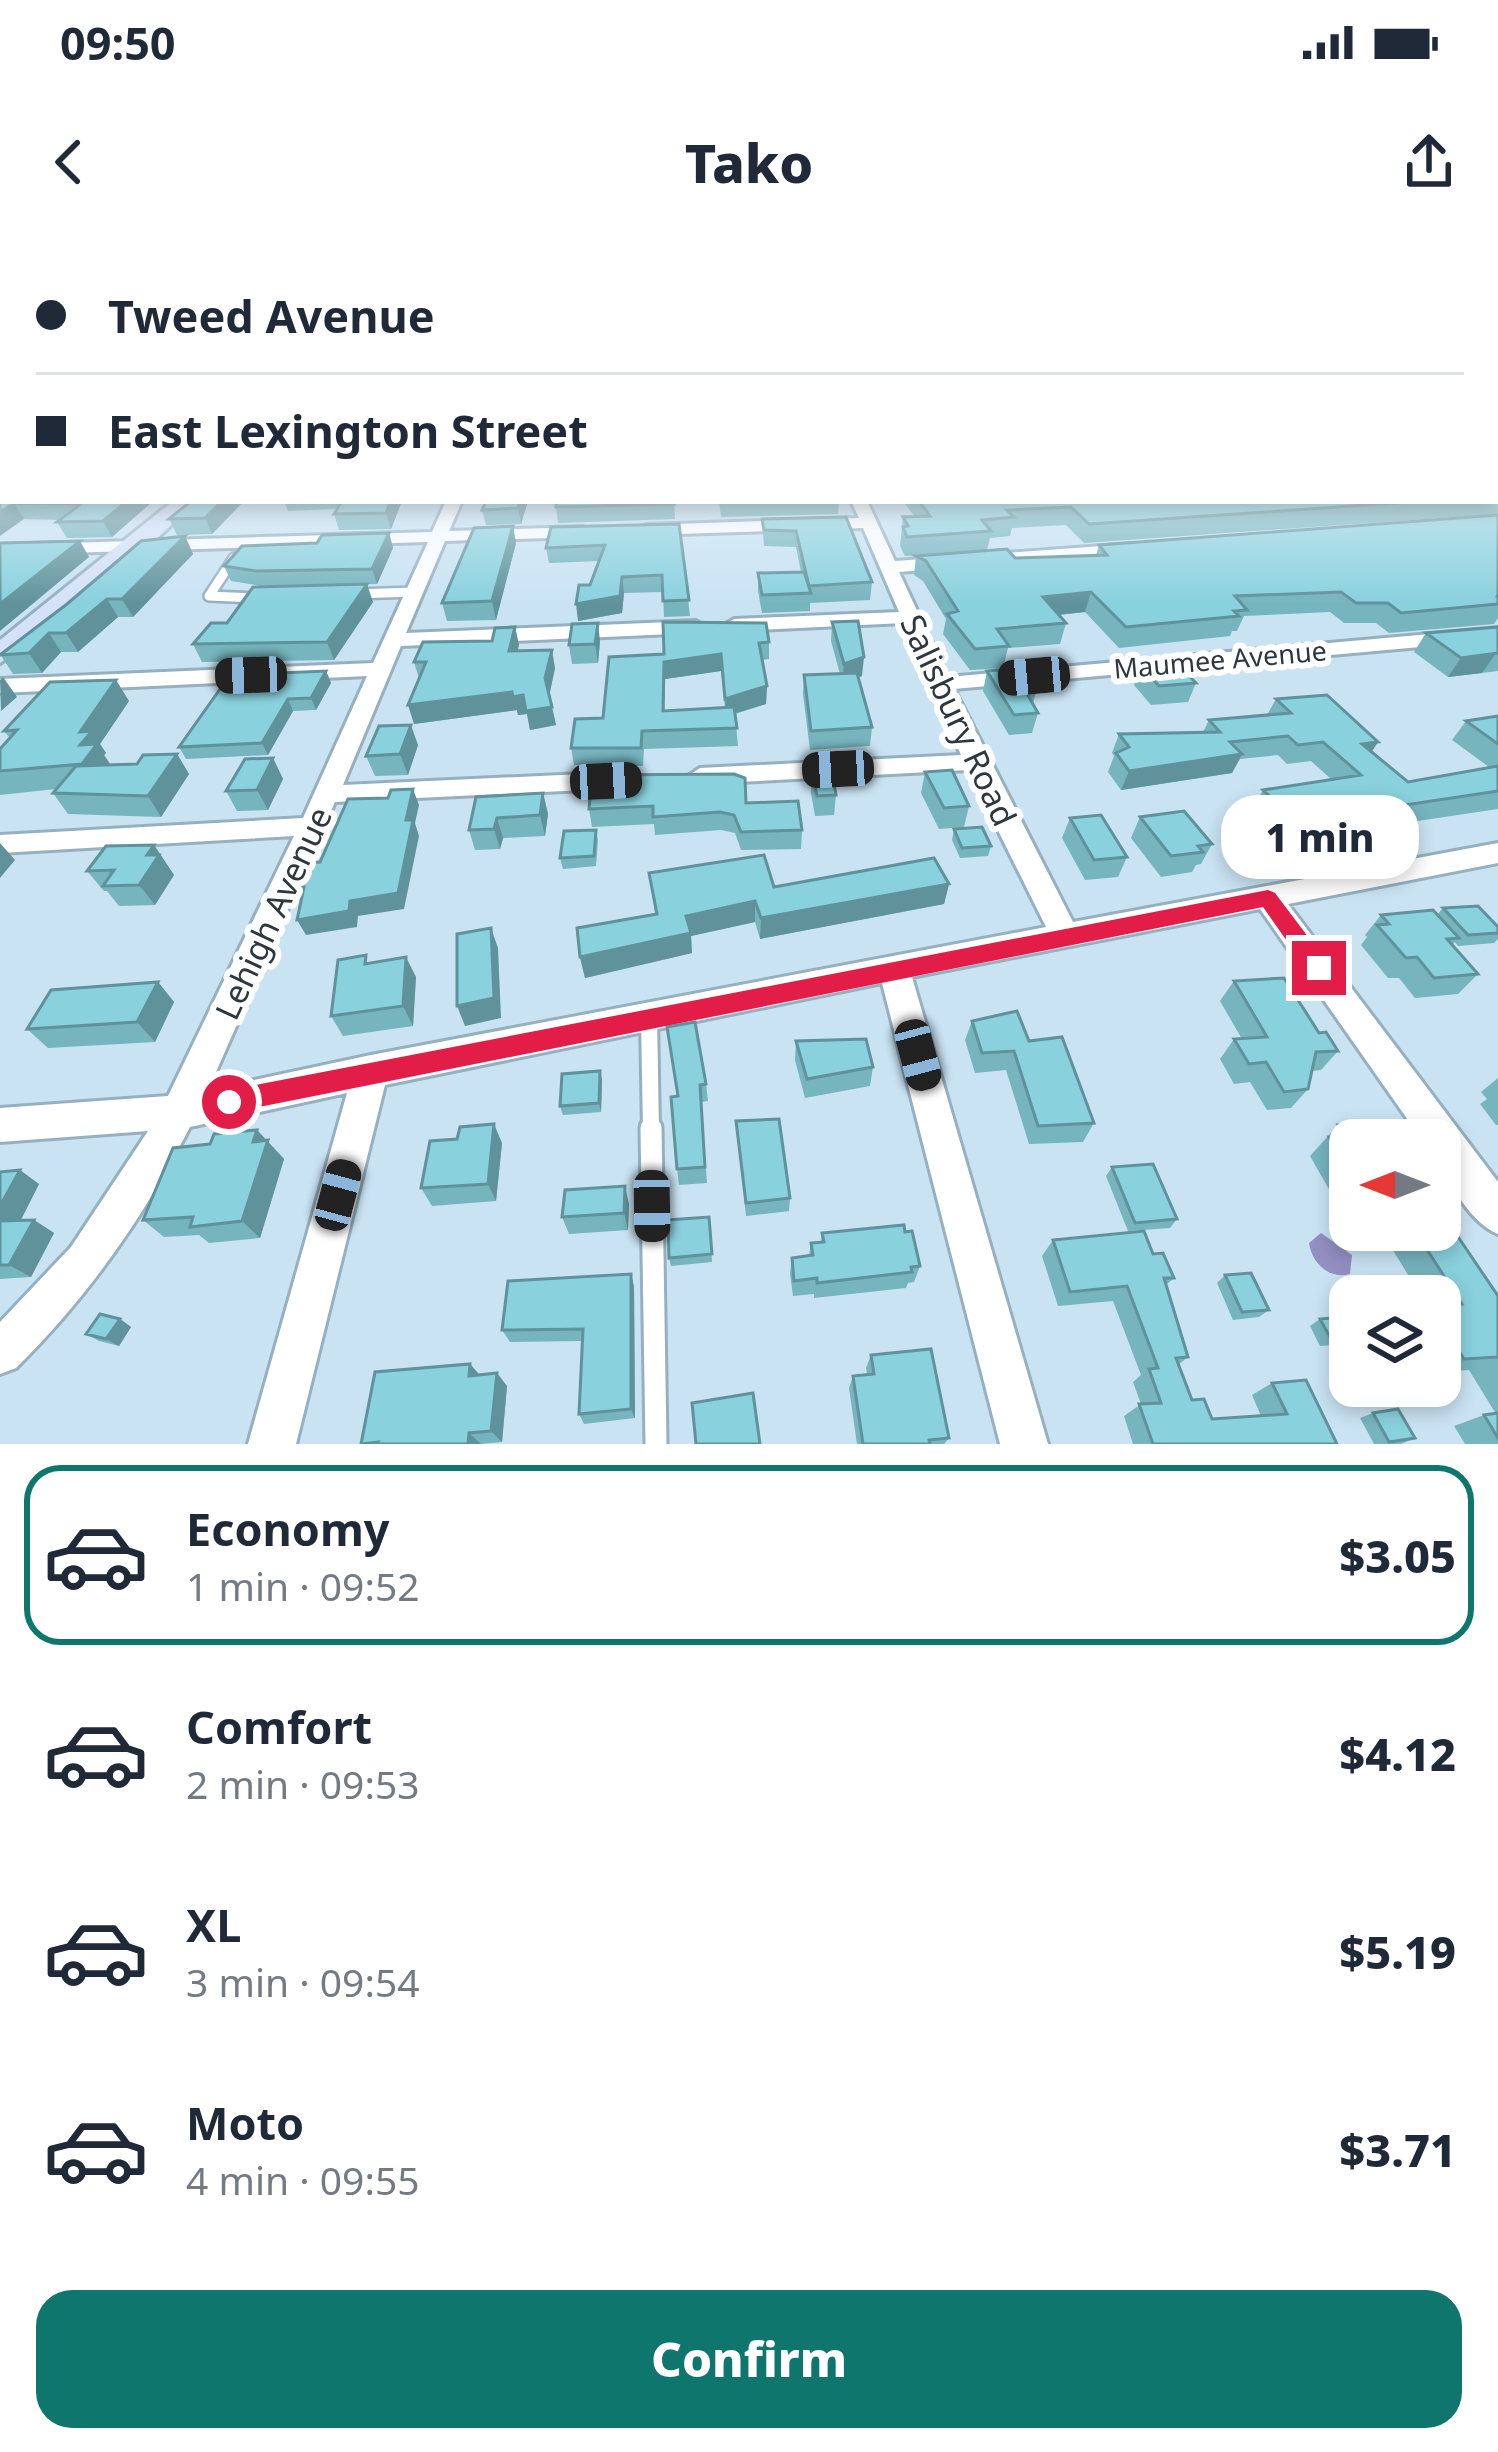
<!DOCTYPE html>
<html lang="en">
<head>
<meta charset="utf-8">
<style>
  :root { --surface:#fff; --page:#f2f2f3; --text:#1f2937; --muted:#747a83; --line:#e0e1e3; --accent:#0f766e }
  body { margin:0; font-family:"Noto Sans",sans-serif; background:var(--page); color:var(--text); height:100vh; display:flex; flex-direction:column; font-size:45px; white-space:nowrap }
  * { box-sizing:border-box; margin:0 }
  p { font-size:39px; color:var(--muted) }
  .icon { flex:none; width:66px; height:66px; fill:none; stroke:currentColor; stroke-width:2; stroke-linecap:round; stroke-linejoin:round }
  .map { position:relative; height:1204px; overflow:hidden }
  .details { display:flex; flex-direction:column; background:var(--surface); flex:1 }
  .details>* { flex:none }
  .top-card { position:absolute; left:0px; top:0px; width:1500px; height:264px; box-shadow:0 6px 18px #0003; display:grid; align-content:center; height:264px; padding:0 36px; background:var(--surface) }
  .needle { width:78px; rotate:270deg }
  .tools { position:absolute; left:1329px; top:879px; display:grid; gap:24px }
  .tools a { display:grid; place-items:center; width:132px; height:132px; border-radius:24px; background:var(--surface); box-shadow:0 6px 18px #0003; font-size:60px }
  .end { position:absolute; width:54px; height:54px; margin:-27px; border:15px solid #e11d48; background:#fff; box-shadow:0 0 0 6px #fff }
  .from { border-radius:50% }
  .bubble { position:absolute; height:84px; border-radius:36px; background:var(--surface); box-shadow:0 6px 18px #0003; font-size:39px; font-weight:800; line-height:84px; text-align:center }
  .car { position:absolute; width:36px; height:72px; margin:-36px -18px; border-radius:15px; box-shadow:0 0 9px 3px #0007; background:linear-gradient(#222 24%,#8ab4d8 0 40%,#222 0 76%,#8ab4d8 0 86%,#222 0) }
  .top-card b { display:flex; align-items:center; gap:42px; height:114px; font-size:45px }
  .top-card b+b { border-top:3px solid var(--line) }
  .top-card i { width:30px; height:30px; background:var(--text) }
  ul { padding:21px 0 0; list-style:none }
  li { display:flex; align-items:center; gap:36px; height:180px; margin:0 24px 18px; padding:0 12px; border:6px solid transparent; border-radius:36px }
  li div { flex:1 }
  li b { display:block; font-size:45px }
  li em { font-style:normal; font-weight:800 }
  li.on { border-color:var(--accent) }
  li>.icon { width:108px; height:108px; stroke-width:1.5 }
  .action { display:flex; gap:24px; margin-top:auto; padding:24px 36px }
  .action a { flex:1; height:138px; border-radius:36px; background:var(--accent); color:#fff; font-size:48px; font-weight:800; line-height:138px; text-align:center }
  .status { display:flex; justify-content:space-between; align-items:center; height:84px; padding:0 60px; background:var(--surface); direction:ltr }
  .status svg { height:33px; fill:currentColor }
  header { display:flex; justify-content:space-between; align-items:center; height:156px; padding:0 36px; background:var(--surface); font-size:54px; font-weight:800 }
  .map>svg:first-child { display:block }
</style>
</head>
<body>
<div class="status"><b>09:50</b><svg viewBox="0 0 49 12"><path d="M0 12V9h3v3zM5 12V6h3v6zM10 12V3h3v9zM15 12V0h3v12zM26 1h20v11H26zM47 4h2v5h-2z"/></svg></div>
<header><svg class="icon" aria-label="back" viewBox="0 0 24 24"><path d="M15 5l-7 7 7 7"/></svg>Tako<svg class="icon" aria-label="share" viewBox="0 0 24 24"><path d="M12 15V3M7 8l5-5 5 5M5 13v7h14v-7"/></svg></header>
<div class="map">
<svg width="1498" height="1204" viewBox="0 0 1498 1204">
  <rect width="100%" height="100%" fill="#c9e3f3"/>
  <path fill="#938fc2" d="M1321 993 1352 1015 1350 1034C1329 1040 1312 1023 1309 1003Z"/>
  <g fill="none" stroke-linecap="round" stroke-linejoin="round">
    <g stroke="#96b0bf" stroke-width="14">
      <path id="lane-far2" d="M234 318 209 356 259 358
        M354 354 415 352"/>
    </g>
    <g stroke="#96b0bf" stroke-width="22">
      <path id="lane-far1" d="M649 777 651 891"/>
    </g>
    <g stroke="#96b0bf" stroke-width="27">
      <path id="lane" d="M651 888 656 1204"/>
    </g>
    <g stroke="#96b0bf" stroke-width="6">
      <path id="street" d="M446 261H462L449 291 583 287 591 292 583 297 445 301 406 393 696 381 706 387 696 393 401 406 343 545 626 532 638 540 626 548 335 562 208 850 371 815 1046 687 968 530 700 544 688 536 700 528 961 515 904 383 734 391 724 385 734 379 899 372 863 288 646 295 638 290 646 285 859 278 851 261H867L895 321 1130 304 1139 309 1130 314 899 332 948 437 1498 388V400L954 449 1073 682 1498 603V623L1288 664 1498 942V994C1467 981 1440 932 1440 900H1422L1260 669 912 737 1048 1204H1000L882 743 385 845 296 1204H248L347 853 190 887C143 978 89 1056 16 1128L0 1134V1082L71 1007 148 891 0 902V868L168 856 294 596 0 613V595L303 578 367 436 0 453V439L373 423 428 302 0 315V305L432 292Z"/>
    </g>
    <g stroke="#96b0bf" stroke-width="6">
      <path id="secondary" d="M173 261H197L119 334 0 423V400Z"/>
    </g>
    <use href="#lane-far2" stroke="#fff" stroke-width="9"/>
    <use href="#lane-far1" stroke="#fff" stroke-width="16"/>
    <use href="#lane" stroke="#fff" stroke-width="21"/>
    <use href="#street" fill="#fff" fill-rule="evenodd"/>
    <use href="#secondary" fill="#d4e2f9" fill-rule="evenodd"/>
  </g>
  <path fill="#76b4be" fill-rule="evenodd" d="M1497 238 1498 274 1084 303 1066 285 1012 288 1010 296 990 298 987 310 905 316 900 306 903 277 914 276 903 261H1497Z
    M3 261H153L112 297 67 298 57 282 60 280 24 279Z
    M244 261 212 294 177 295 169 279Z
    M284 261H402L391 289 339 290 334 274 337 269 288 271Z
    M486 261H528L521 284 486 285 482 270Z
    M674 261 675 279 558 283 556 267Z
    M719 261H839L838 274 721 277Z
    M1498 275V378L1494 384 1389 393 1376 383H1344L1330 372 1244 376 1237 391H1232L1230 396 1119 408 1085 372 1059 375 1066 383 1060 404 1008 408 1003 428 970 430 943 394 946 379 923 341 914 335 916 316 1015 318 1096 315 1099 305Z
    M846 277 872 342 870 360 810 363V371L762 373 758 351V333L801 332 796 307 764 306 762 279Z
    M679 284 690 376 664 377 663 352 624 353 622 373 578 381 599 321 549 323 546 308Z
    M389 293 393 308 377 344 262 346 231 341 224 326 317 303Z
    M185 296 193 314 133 377H118L78 412H61L42 433 13 434 0 414Z
    M516 303 496 380 447 381 442 363Z
    M373 362 334 420 202 422 193 404 227 383Z
    M832 382 862 436 858 437 872 487 870 506 810 510 803 454 804 435 840 434 831 401Z
    M515 387 519 405 517 411 555 428 549 455 556 485 530 490 527 474 518 475 517 470 414 484 419 438 414 422 492 401Z
    M1498 387V431L1448 437 1414 412 1426 393Z
    M600 401 598 423 572 424 569 405Z
    M769 402V419L762 420 767 446 766 464 735 474 738 506 644 509 643 526 574 525 571 508 664 414ZM721 431 725 468 664 471 665 439Z
    M1141 426 1196 443 1188 462 1151 465 1134 445Z
    M326 431 331 443 316 470 293 471 268 515 186 519 179 507Z
    M987 431 1036 451 1033 464 1038 473 1032 493 1009 495 983 451Z
    M1276 459 1372 512 1408 542 1489 527 1452 500 1466 481 1498 476V569L1310 597 1302 609 1257 617 1228 586 1239 566 1256 563 1263 550 1331 539 1311 521 1287 524 1278 515 1240 519 1232 533 1121 550 1108 532 1114 516 1112 513 1119 494 1203 492 1209 480 1267 475Z
    M129 461 100 504 106 513 104 515 111 525 137 524 177 514 189 534 161 577 68 574 53 553 56 549 0 555V509L10 498 4 491Z
    M418 505 408 535 375 536 366 516Z
    M273 518 283 539 268 570 237 571 226 551Z
    M925 532 969 566 964 587 939 589 921 553Z
    M812 533 836 555 834 575 815 576 811 553Z
    M543 553 548 574 545 596 503 598 500 609 475 610 469 590Z
    M746 563 802 590 801 609 741 610 735 593 721 590 655 595 654 584 592 587 589 569Z
    M1140 577 1212 604 1201 624 1196 625 1192 632 1161 637 1131 598Z
    M1070 578 1127 617 1118 637 1085 640 1062 598Z
    M954 589 991 606 988 616 960 618 952 600Z
    M596 590 598 600 596 626 563 629 560 618Z
    M154 605 174 635 155 665 119 666 107 651H104L87 631Z
    M649 633 774 647 949 644 944 664 760 699 755 682 691 696 692 713 585 738 580 717 655 674Z
    M1443 668 1498 687V699L1494 703 1458 706 1455 702 1452 705 1478 734 1458 754 1415 758 1399 738H1388L1361 705 1367 697 1365 695 1381 675H1437Z
    M370 723 416 737 413 786 343 796 331 776Z
    M1234 741 1319 793 1338 811 1321 830 1312 831 1308 849 1291 868 1267 870 1250 842 1234 844 1220 819 1234 799H1242L1220 761Z
    M158 742 174 762 155 802 48 808 27 789Z
    M972 781 1029 801 1094 883 1083 902 1029 904 1006 830 975 833 965 800Z
    M667 787 706 844 708 861 701 862 707 943 679 945 677 929V856Z
    M796 801 873 827 870 846 805 858 795 820Z
    M600 831 602 840 601 872 563 875 560 866Z
    M1498 838V885H1496L1480 864 1487 859 1481 852Z
    M736 881 790 958 789 971 746 976Z
    M1338 885 1350 900V970L1338 950 1330 951 1310 916Z
    M257 890 284 919 260 998 209 1003 199 995 164 997 143 980 210 904Z
    M502 903 496 961 432 966 421 948Z
    M1112 927 1177 979 1170 988 1128 991 1106 936Z
    M0 932 39 944 21 980H34L54 993 31 1037 0 1039Z
    M629 964 628 990 569 994 562 977Z
    M709 977 712 1022 671 1026 669 1018Z
    M1362 990H1440L1498 1056V1204H1465L1454 1186 1484 1175 1496 1174 1469 1130 1440 1132V1056H1421L1391 1007 1373 1009Z
    M905 992 920 1026 914 1042 908 1043 906 1048 814 1058V1054L793 1056 790 1034 792 1018 809 1016 811 1003 821 1002 822 993Z
    M1053 1000 1153 1014 1174 1038 1166 1045 1188 1117 1178 1125 1192 1160 1212 1179 1261 1176 1252 1155 1272 1143 1337 1204H1133L1124 1176 1141 1164 1133 1142 1141 1135 1113 1061 1058 1066 1042 1016Z
    M631 1034 634 1047 635 1178 584 1184 579 1174 582 1101 510 1102 502 1090Z
    M1225 1035 1269 1070 1259 1077 1233 1080 1217 1043Z
    M120 1079 131 1087 119 1106 99 1101 86 1094Z
    M1320 1079 1350 1090V1100L1342 1104 1320 1106 1310 1086Z
    M871 1115 949 1198 944 1204H857L849 1148 853 1136 867 1134 866 1128Z
    M470 1124 480 1135 507 1146 502 1202 481 1204H361Z
    M1373 1173 1415 1198 1401 1204H1374L1360 1178Z"/>
  <path fill="#60929b" d="M127 261H153L112 297 103 281Z
    M222 261H244L212 294 205 278Z
    M391 261H402L391 289 386 273Z
    M520 261H528L521 284 518 268Z
    M14 263 24 279 0 296V272Z
    M513 286 516 303 496 380 492 361Z
    M389 293 393 308 377 344 372 329Z
    M185 296 193 314 133 377 122 359Z
    M80 301 89 317 0 391V364Z
    M622 337 624 353 622 373 578 381 576 364Z
    M367 344 373 362 334 420 327 402Z
    M1091 352 1085 372 1037 377 1043 357Z
    M107 359 118 377 78 412 66 393Z
    M598 383 600 401 598 423 595 404Z
    M515 387 519 405 513 429 509 411Z
    M49 393 61 412 42 433 29 413Z
    M552 410 555 428 549 457 545 438Z
    M1496 413 1482 433 1448 437 1461 418Z
    M721 414V431L665 439 664 489V422Z
    M864 417 862 436 842 443 844 424Z
    M326 431 331 443 316 470 311 458Z
    M3 437 17 457 1 471 0 440Z
    M116 440 129 461 100 504 106 513 104 515 111 526 97 546 82 524 80 492Z
    M767 446 766 464 726 476 725 459Z
    M512 452 552 467 556 485 530 490 527 474 518 475 517 470 414 484 408 465Z
    M288 459 293 471 268 515 262 503Z
    M411 485 418 505 408 535 400 514Z
    M1378 502 1366 521 1362 504Z
    M177 514 189 534 161 577 148 556Z
    M1242 514 1232 533 1121 550 1129 531Z
    M273 518 283 539 268 570 257 550Z
    M413 549 419 565 415 583 419 596 404 669 358 676 357 687 306 695 297 680 350 661 406 580Z
    M543 553 548 574 545 596 540 575Z
    M1358 571 1345 591 1310 597 1302 609 1257 617 1269 597 1305 580Z
    M497 578 503 598 500 609 494 589Z
    M0 603 15 620 0 638Z
    M154 605 174 635 155 665 139 645 147 615Z
    M949 644 944 664 760 699 761 678Z
    M755 661V682L691 696 692 713 585 738 580 717 686 676Z
    M491 688 498 708 501 778 465 786 457 766Z
    M406 717 416 737 413 786 403 766Z
    M158 742 174 762 155 802 137 782Z
    M600 831 602 840 601 872 599 863Z
    M494 884 502 903 496 961 488 944Z
    M257 890 284 919 260 998 242 981 253 902Z
    M20 930 39 944 13 995 0 987V966Z
    M625 946 629 964 628 990 624 973Z
    M34 980 54 993 31 1037 9 1025Z
    M631 1034 634 1047 635 1178 631 1169Z
    M120 1079 131 1087 119 1106 106 1099Z
    M470 1124 481 1137 469 1136Z
    M497 1133 507 1146 502 1202 491 1191Z
    M469 1193 481 1204H468Z"/>
  <path fill="#89d1dd" stroke="#60929b" stroke-width="3" d="M0 208H3V261H127L103 281 57 282 81 264 14 263 0 272Z
    M191 261H222L205 278 169 279Z
    M342 261H391L386 273 334 274Z
    M486 261H520L518 268 482 270Z
    M557 261H673L674 264 556 267Z
    M919 261H1426L1089 284 1071 267 1007 270 1014 277 982 280 991 291 907 297 903 287 908 286 903 277 930 276Z
    M1498 275V356H1496L1498 357V364L1401 373 1388 363H1356L1341 352 1235 356 1247 370 1234 371 1239 376 1126 387 1091 352 1043 357 1066 383 997 389 1009 406 975 409 947 374 958 371 926 321 916 316 1007 309 1015 318 1107 315 1099 305Z
    M846 277 872 342 809 346 796 291 764 290 762 279Z
    M679 284 689 360 663 361 662 335 622 337 620 356 576 364 579 345H590L605 305 546 308 551 287Z
    M513 286 492 361 442 363 474 288Z
    M389 293 372 329 256 331 224 326 242 306 317 303 322 295Z
    M185 296 122 359H107L66 393H49L29 413 0 415 67 364 141 301Z
    M80 301 0 364V303Z
    M804 332 811 353 762 355 758 333Z
    M367 344 327 402 193 404 211 383H227L253 347Z
    M858 381 864 417 844 424 832 382Z
    M663 382 766 383 769 402 759 403 767 446 725 459 721 414 664 422 663 471 734 467 737 488 642 491 641 508H571L575 479 603 478 609 417 664 414Z
    M598 383 595 404 569 405 572 384Z
    M515 387 509 411 552 410 545 438 552 467 526 471 523 455 513 457 512 452 408 465 426 422H414L423 402 492 401 495 388Z
    M1498 387V413L1461 418 1426 393Z
    M1177 423 1196 443 1159 446 1141 426Z
    M1022 428 1036 451 1026 452 1038 473 1014 475 987 431Z
    M326 431 311 458 288 459 262 503 179 507 230 435Z
    M857 433 872 487 811 491 804 435Z
    M116 440 80 492 92 491 80 505 97 504 82 524 0 531V509L17 490 4 491 50 442Z
    M1327 455 1378 502 1362 504 1408 542 1498 526V551L1305 580 1315 589 1269 597 1239 566 1274 560 1263 550 1361 535 1323 502 1298 505 1288 496 1230 502 1242 514 1129 531 1116 513 1129 507 1119 494 1220 492 1209 480 1291 473 1276 459Z
    M1498 476V504L1466 481Z
    M411 485 400 514 366 516 379 486Z
    M177 514 148 556 53 553 76 526 137 524 143 515Z
    M273 518 257 550 226 551 245 519Z
    M952 530 969 566 944 568 925 532Z
    M832 532 836 555 817 556 812 533Z
    M734 534 745 538 746 563 798 561 802 590 741 592 734 575 720 572 653 577V566L589 569 592 535Z
    M413 549 406 580H413L398 653 350 661 349 671 297 680 304 647H299L309 623 320 622 348 559 388 558 391 550Z
    M543 553 540 575 497 578 494 589 469 590 476 557Z
    M1184 571 1212 604 1198 606 1203 612 1171 616 1140 577Z
    M1101 575 1127 617 1094 620 1070 578Z
    M982 587 991 606 962 608 954 589Z
    M596 590 594 616 560 618 564 591Z
    M154 605 147 615H159L139 645 103 646 114 630 87 631 106 606Z
    M764 615 774 647 934 618 949 644 761 678 755 661 686 676 691 693 580 717 577 688 657 674 649 633Z
    M1478 666 1498 687V693L1468 695 1443 668Z
    M1433 670 1459 698 1447 699 1478 734 1434 738 1417 717 1406 718 1377 685 1389 684 1381 675Z
    M491 688 494 758 457 766V694Z
    M366 715 365 724 406 717 403 766 331 776 338 720Z
    M1284 738 1319 793 1326 792 1338 811 1316 812 1308 849 1284 852 1266 822 1249 824 1234 799 1267 797 1234 741Z
    M158 742 137 782 27 789 51 750Z
    M1017 771 1029 801 1062 797 1094 883 1038 886 1014 811 982 813 972 781Z
    M695 782 706 844 700 845 705 927 677 929 671 857 678 856 667 787Z
    M866 799 873 827 807 839 796 801Z
    M600 831 599 863 560 866 562 834Z
    M779 879 790 958 746 963 736 881Z
    M1381 883 1393 900H1350V933L1329 897 1344 896 1338 885Z
    M494 884 488 944 421 948 430 901 457 899 460 887Z
    M257 890 253 902 268 900 242 981 190 987 193 977 143 980 173 908 210 904 214 894Z
    M1153 924 1177 979 1135 983 1112 927Z
    M20 930 0 966V932Z
    M625 946 624 973 562 977 565 950Z
    M1440 970 1498 1056V1117L1464 1119 1440 1080V1066L1462 1064 1415 991 1396 993 1394 990H1440Z
    M709 977 712 1014 669 1018 668 980Z
    M34 980 9 1025H0V981Z
    M904 985 905 992 912 991 920 1026 911 1027 912 1032 817 1043V1038L794 1041 792 1018 813 1015 811 1003 824 1002 822 993Z
    M1144 991 1153 1014 1163 1013 1174 1038H1164L1188 1117 1176 1118 1192 1160 1204 1159 1212 1179 1287 1174 1272 1143 1306 1140 1337 1204H1153L1139 1164 1161 1163 1149 1129 1158 1128 1127 1046 1070 1052 1053 1000Z
    M1251 1033 1269 1070 1242 1072 1225 1035Z
    M631 1034V1169L579 1174 583 1089 502 1090 508 1041Z
    M100 1074 120 1079 106 1099 86 1094Z
    M1343 1077 1350 1090V1098L1331 1099 1320 1079Z
    M931 1109 949 1198 929 1200 930 1204H863L853 1136 874 1134 871 1115Z
    M470 1124 469 1136 497 1133 491 1191 469 1193 468 1204H377L378 1202 361 1204 375 1132Z
    M753 1153 760 1204H696L692 1163Z
    M1398 1169 1415 1198 1389 1202 1373 1173Z
    M1498 1173V1198L1484 1175Z"/>
  <linearGradient id="sky" x2="0" y2="1"><stop stop-color="#86a5d9"/><stop offset="0.54" stop-color="#e7f2fa"/><stop offset="1" stop-color="#e7f2fa" stop-opacity="0"/></linearGradient>
  <rect width="1498" height="364" fill="url(#sky)"/>
  <path fill="#e11d48" d="M1268 650 1275 653 1327 722V735H1311L1263 667 229 873 216 862 229 850Z"/>
  <g text-anchor="middle" dominant-baseline="central" stroke-width="12" stroke-linejoin="round" paint-order="stroke">
    <g font-size="27" fill="#2d373e" stroke="#fff">
      <text transform="translate(1220 419) rotate(-5)">Maumee Avenue</text>
    </g>
    <g font-size="33" fill="#2d373e" stroke="#fff">
      <text transform="translate(959 480) rotate(65)">Salisbury Road</text>
      <text transform="translate(273 673) rotate(-65)">Lehigh Avenue</text>
    </g>
  </g>
</svg>
<div class="tools">
<a><svg class="needle" viewBox="-14 -14 28 28"><path d="M0-13l5 13h-10z" fill="#e53935"/><path d="M0 13l5-13h-10z" fill="#747a83"/></svg></a>
<a><svg class="icon" aria-label="layers" viewBox="0 0 24 24"><path d="M12 4l9 5-9 5-9-5zM3 14l9 5 9-5"/></svg></a>
</div>
<i class="end from" style="left:229px;top:862px"></i>
<i class="end" style="left:1319px;top:728px"></i>
<div class="bubble" style="left:1221px;top:555px;width:198px">1 min</div>
<i class="car" style="left:251px;top:435px;rotate:268deg"></i>
<i class="car" style="left:1034px;top:436px;rotate:265deg"></i>
<i class="car" style="left:838px;top:529px;rotate:267deg"></i>
<i class="car" style="left:606px;top:541px;rotate:87deg"></i>
<i class="car" style="left:918px;top:815px;rotate:165deg"></i>
<i class="car" style="left:338px;top:955px;rotate:15deg"></i>
<i class="car" style="left:652px;top:966px;rotate:179deg"></i>
<div class="top-card">
<b><i class="from"></i>Tweed Avenue</b>
<b><i></i>East Lexington Street</b>
</div>
</div>
<section class="details">
<ul>
<li class="on"><svg class="icon" aria-label="car" viewBox="0 0 24 24"><path d="M5 17H2v-5l4-1 3-4h7l3 4 3 1v5h-3M9 17h6M6 11h13"/><circle cx="7" cy="17" r="2"/><circle cx="17" cy="17" r="2"/></svg><div><b>Economy</b><p>1 min · 09:52</p></div><em>$3.05</em></li>
<li><svg class="icon" aria-label="car" viewBox="0 0 24 24"><path d="M5 17H2v-5l4-1 3-4h7l3 4 3 1v5h-3M9 17h6M6 11h13"/><circle cx="7" cy="17" r="2"/><circle cx="17" cy="17" r="2"/></svg><div><b>Comfort</b><p>2 min · 09:53</p></div><em>$4.12</em></li>
<li><svg class="icon" aria-label="car" viewBox="0 0 24 24"><path d="M5 17H2v-5l4-1 3-4h7l3 4 3 1v5h-3M9 17h6M6 11h13"/><circle cx="7" cy="17" r="2"/><circle cx="17" cy="17" r="2"/></svg><div><b>XL</b><p>3 min · 09:54</p></div><em>$5.19</em></li>
<li><svg class="icon" aria-label="car" viewBox="0 0 24 24"><path d="M5 17H2v-5l4-1 3-4h7l3 4 3 1v5h-3M9 17h6M6 11h13"/><circle cx="7" cy="17" r="2"/><circle cx="17" cy="17" r="2"/></svg><div><b>Moto</b><p>4 min · 09:55</p></div><em>$3.71</em></li>
</ul>
<div class="action"><a>Confirm</a></div>
</section>
</body>
</html>
